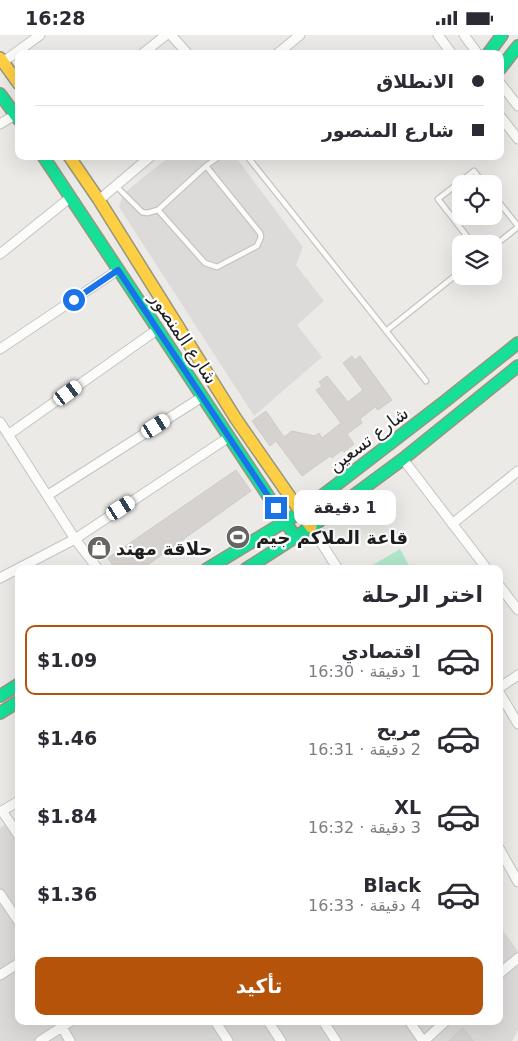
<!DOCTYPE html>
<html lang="ar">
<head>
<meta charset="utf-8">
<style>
  :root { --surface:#fff; --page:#f2f2f3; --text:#2b2b33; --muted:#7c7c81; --line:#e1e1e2; --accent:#b45309 }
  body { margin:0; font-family:"DejaVu Sans","Noto Naskh Arabic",sans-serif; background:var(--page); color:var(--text); direction:rtl; height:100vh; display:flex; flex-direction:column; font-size:19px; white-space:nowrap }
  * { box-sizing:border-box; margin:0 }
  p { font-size:16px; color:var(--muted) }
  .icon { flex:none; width:28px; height:28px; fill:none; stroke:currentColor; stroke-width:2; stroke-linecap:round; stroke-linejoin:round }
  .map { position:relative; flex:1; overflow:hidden; direction:ltr }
  .sheet { position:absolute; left:15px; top:530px; width:488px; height:460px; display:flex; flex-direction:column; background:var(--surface); border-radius:10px; box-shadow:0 5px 20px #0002; direction:rtl }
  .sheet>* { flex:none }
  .banner { position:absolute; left:15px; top:15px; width:489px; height:110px; border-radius:10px; box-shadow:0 5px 20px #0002; direction:rtl; display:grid; align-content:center; height:110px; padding:0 20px; background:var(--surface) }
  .fabs { position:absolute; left:452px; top:140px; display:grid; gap:10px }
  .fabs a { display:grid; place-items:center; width:50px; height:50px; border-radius:10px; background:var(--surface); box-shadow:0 5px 20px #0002; font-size:25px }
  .end { position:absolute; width:22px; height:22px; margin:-11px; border:6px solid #1a73e8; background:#fff; box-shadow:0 0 0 2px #fff }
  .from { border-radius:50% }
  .bubble { position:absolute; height:35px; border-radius:10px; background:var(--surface); box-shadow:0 5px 20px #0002; font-size:16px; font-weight:700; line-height:35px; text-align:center; direction:rtl }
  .car { position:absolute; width:15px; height:30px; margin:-15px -8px; border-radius:6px; box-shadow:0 0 4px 1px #0007; background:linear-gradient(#fff 24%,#345 0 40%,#fff 0 76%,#345 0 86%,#fff 0) }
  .banner b { display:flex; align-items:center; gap:18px; height:48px; font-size:19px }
  .banner b+b { border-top:1px solid var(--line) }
  .banner i { width:12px; height:12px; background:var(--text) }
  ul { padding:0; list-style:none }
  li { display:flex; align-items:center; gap:15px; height:70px; margin:0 10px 8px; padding:0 10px; border:2px solid transparent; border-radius:10px }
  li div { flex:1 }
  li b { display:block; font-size:19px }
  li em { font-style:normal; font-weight:700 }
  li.active { border-color:var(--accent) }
  li>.icon { width:45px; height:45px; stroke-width:1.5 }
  h2 { padding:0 20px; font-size:22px; line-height:60px }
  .cta { display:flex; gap:10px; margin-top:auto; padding:10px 20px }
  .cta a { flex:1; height:58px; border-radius:10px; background:var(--accent); color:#fff; font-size:20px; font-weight:700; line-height:58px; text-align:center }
  .status { display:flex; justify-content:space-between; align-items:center; height:35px; padding:0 25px; background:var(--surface); direction:ltr }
  .status svg { height:14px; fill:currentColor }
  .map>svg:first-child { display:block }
</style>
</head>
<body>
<div class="status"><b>16:28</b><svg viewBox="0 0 49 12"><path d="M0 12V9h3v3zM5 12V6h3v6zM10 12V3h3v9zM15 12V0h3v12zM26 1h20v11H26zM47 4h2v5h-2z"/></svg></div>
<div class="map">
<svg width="518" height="1006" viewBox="0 0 518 1006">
  <rect width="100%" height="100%" fill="#eceae7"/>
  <path fill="#dbdad8" d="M19 781V986H499V890L518 916V995L512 1006H0V793Z"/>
  <path fill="#b0e5c9" d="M400 514 411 534H366Z"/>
  <path fill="#dcdbda" d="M170 121H235L303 212 296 230 324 266 297 290 322 322 254 381 119 172 123 159Z"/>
  <path fill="#d5d2cf" stroke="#cfcbc8" d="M352 321 355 325 360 321 392 365 378 375 375 372 360 384 362 388 347 399 354 409 344 417 342 415 332 423 330 421 302 441 276 406 270 411 252 386 266 376 284 402 292 396 315 401 319 398 322 403 341 388 316 355 322 351 319 347 327 341 348 367 363 355 343 328Z
    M236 435 251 456 142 534H115L108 523Z
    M463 993 473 1006H449Z"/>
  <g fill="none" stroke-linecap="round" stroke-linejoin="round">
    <g stroke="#c5c4c3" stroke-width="7">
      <path id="lane" d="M247 121 426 346
        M116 151 142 177 147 178 158 175 206 131 220 121
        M494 161 518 191
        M158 175 205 228 217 232 257 211 261 202 260 198 206 131
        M473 209 438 164 474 136 484 149
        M494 211 518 192
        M386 296 461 236"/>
    </g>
    <g stroke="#c5c4c3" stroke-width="11">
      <path id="street" d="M171 0 188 19
        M438 0 452 19
        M464 0 478 19
        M142 19 166 0
        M277 19 300 0
        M3 27 40 0
        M500 48 518 71
        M500 81 518 104
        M0 89 15 80
        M99 165 151 121
        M0 219 71 162
        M0 314 118 235
        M0 387 75 504 98 534
        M8 400 158 294
        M403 424 487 534
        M48 460 202 362
        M452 489 518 436
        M311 492 338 534
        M0 543 75 504 229 402
        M499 550 518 575
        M499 653 518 640
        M499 657 518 689
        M2 776 19 801
        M0 777 19 766
        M499 813 518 847
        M0 859 19 887
        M499 939 518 923
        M0 940 19 928
        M215 986 228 1006
        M268 986 281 1006
        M323 986 336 1006
        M409 986 423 1006
        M62 992 70 1006
        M40 1006 71 986
        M424 1006 446 986"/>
    </g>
    <g stroke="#97967e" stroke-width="14">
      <path id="fast" d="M488 19 502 0
        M500 34 518 11
        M0 59 19 85
        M43 121 296 503
        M207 534 301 477 444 367 518 308
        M246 534 311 492 403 424 518 331
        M0 661 19 649
        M0 678 19 666"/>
    </g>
    <g stroke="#97967e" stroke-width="14">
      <path id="slow" d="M0 23 19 49
        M69 121 99 165 236 384 311 492"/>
    </g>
    <use href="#lane" stroke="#fcfcfb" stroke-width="4.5"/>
    <use href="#street" stroke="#fcfcfb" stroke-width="9"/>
    <use href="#fast" stroke="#16e098" stroke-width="11"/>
    <use href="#slow" stroke="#ffcf43" stroke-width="11"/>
  </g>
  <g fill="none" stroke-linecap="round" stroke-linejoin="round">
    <path stroke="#1a73e8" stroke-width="6" d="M74 265 118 235 276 473"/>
  </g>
  <defs>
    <g id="stadium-disc" transform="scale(1.25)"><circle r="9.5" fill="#666564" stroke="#fff"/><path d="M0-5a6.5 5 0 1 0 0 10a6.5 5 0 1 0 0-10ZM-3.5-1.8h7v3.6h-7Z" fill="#fff"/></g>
    <g id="shop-disc" transform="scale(1.25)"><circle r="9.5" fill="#666564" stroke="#fff"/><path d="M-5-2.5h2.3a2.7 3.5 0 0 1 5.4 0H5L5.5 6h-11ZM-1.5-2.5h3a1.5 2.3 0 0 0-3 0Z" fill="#fff"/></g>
  </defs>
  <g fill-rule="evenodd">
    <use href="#stadium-disc" x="238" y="502"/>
    <use href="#shop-disc" x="99" y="513"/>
  </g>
  <g text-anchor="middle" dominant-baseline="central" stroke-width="4.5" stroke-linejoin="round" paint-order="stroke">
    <g font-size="18" fill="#1e1e1e" stroke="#fff">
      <text transform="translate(184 303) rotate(56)">شارع المنصور</text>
      <text transform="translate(368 404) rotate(-37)">شارع تسعين</text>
    </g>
    <g font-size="18" font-weight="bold" fill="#1e1e1e" stroke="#fff" text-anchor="start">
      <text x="256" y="502">قاعة الملاكم جيم</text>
      <text x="116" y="513">حلاقة مهند</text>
    </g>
  </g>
</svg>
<div class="fabs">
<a><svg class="icon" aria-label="locate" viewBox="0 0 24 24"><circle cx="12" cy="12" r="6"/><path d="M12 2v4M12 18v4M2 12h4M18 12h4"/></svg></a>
<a><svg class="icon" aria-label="layers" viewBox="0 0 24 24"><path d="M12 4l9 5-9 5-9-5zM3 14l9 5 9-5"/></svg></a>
</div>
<i class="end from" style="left:74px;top:265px"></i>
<i class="end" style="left:276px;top:473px"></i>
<div class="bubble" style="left:294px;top:455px;width:102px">1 دقيقة</div>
<i class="car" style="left:68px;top:358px;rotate:54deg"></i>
<i class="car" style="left:156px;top:391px;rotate:58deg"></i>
<i class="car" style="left:121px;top:473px;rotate:57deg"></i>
<div class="banner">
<b><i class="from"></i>الانطلاق</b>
<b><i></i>شارع المنصور</b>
</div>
<section class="sheet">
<h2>اختر الرحلة</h2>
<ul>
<li class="active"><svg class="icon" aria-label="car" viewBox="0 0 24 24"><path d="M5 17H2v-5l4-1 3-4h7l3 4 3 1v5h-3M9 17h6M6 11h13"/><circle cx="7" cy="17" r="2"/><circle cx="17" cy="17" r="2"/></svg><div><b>اقتصادي</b><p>1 دقيقة · 16:30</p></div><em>$1.09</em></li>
<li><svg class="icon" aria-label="car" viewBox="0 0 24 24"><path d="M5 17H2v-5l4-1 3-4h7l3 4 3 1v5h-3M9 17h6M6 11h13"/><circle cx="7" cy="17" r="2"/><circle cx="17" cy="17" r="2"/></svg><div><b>مريح</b><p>2 دقيقة · 16:31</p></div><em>$1.46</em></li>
<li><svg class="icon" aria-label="car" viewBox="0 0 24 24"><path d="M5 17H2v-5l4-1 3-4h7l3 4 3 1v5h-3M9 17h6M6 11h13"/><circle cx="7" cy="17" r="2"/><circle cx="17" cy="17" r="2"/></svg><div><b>XL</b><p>3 دقيقة · 16:32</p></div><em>$1.84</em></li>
<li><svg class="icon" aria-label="car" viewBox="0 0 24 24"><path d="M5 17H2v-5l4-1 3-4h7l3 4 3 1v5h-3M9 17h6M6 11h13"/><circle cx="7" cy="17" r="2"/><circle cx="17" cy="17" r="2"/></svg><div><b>Black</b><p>4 دقيقة · 16:33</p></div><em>$1.36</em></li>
</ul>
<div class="cta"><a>تأكيد</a></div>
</section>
</div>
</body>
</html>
